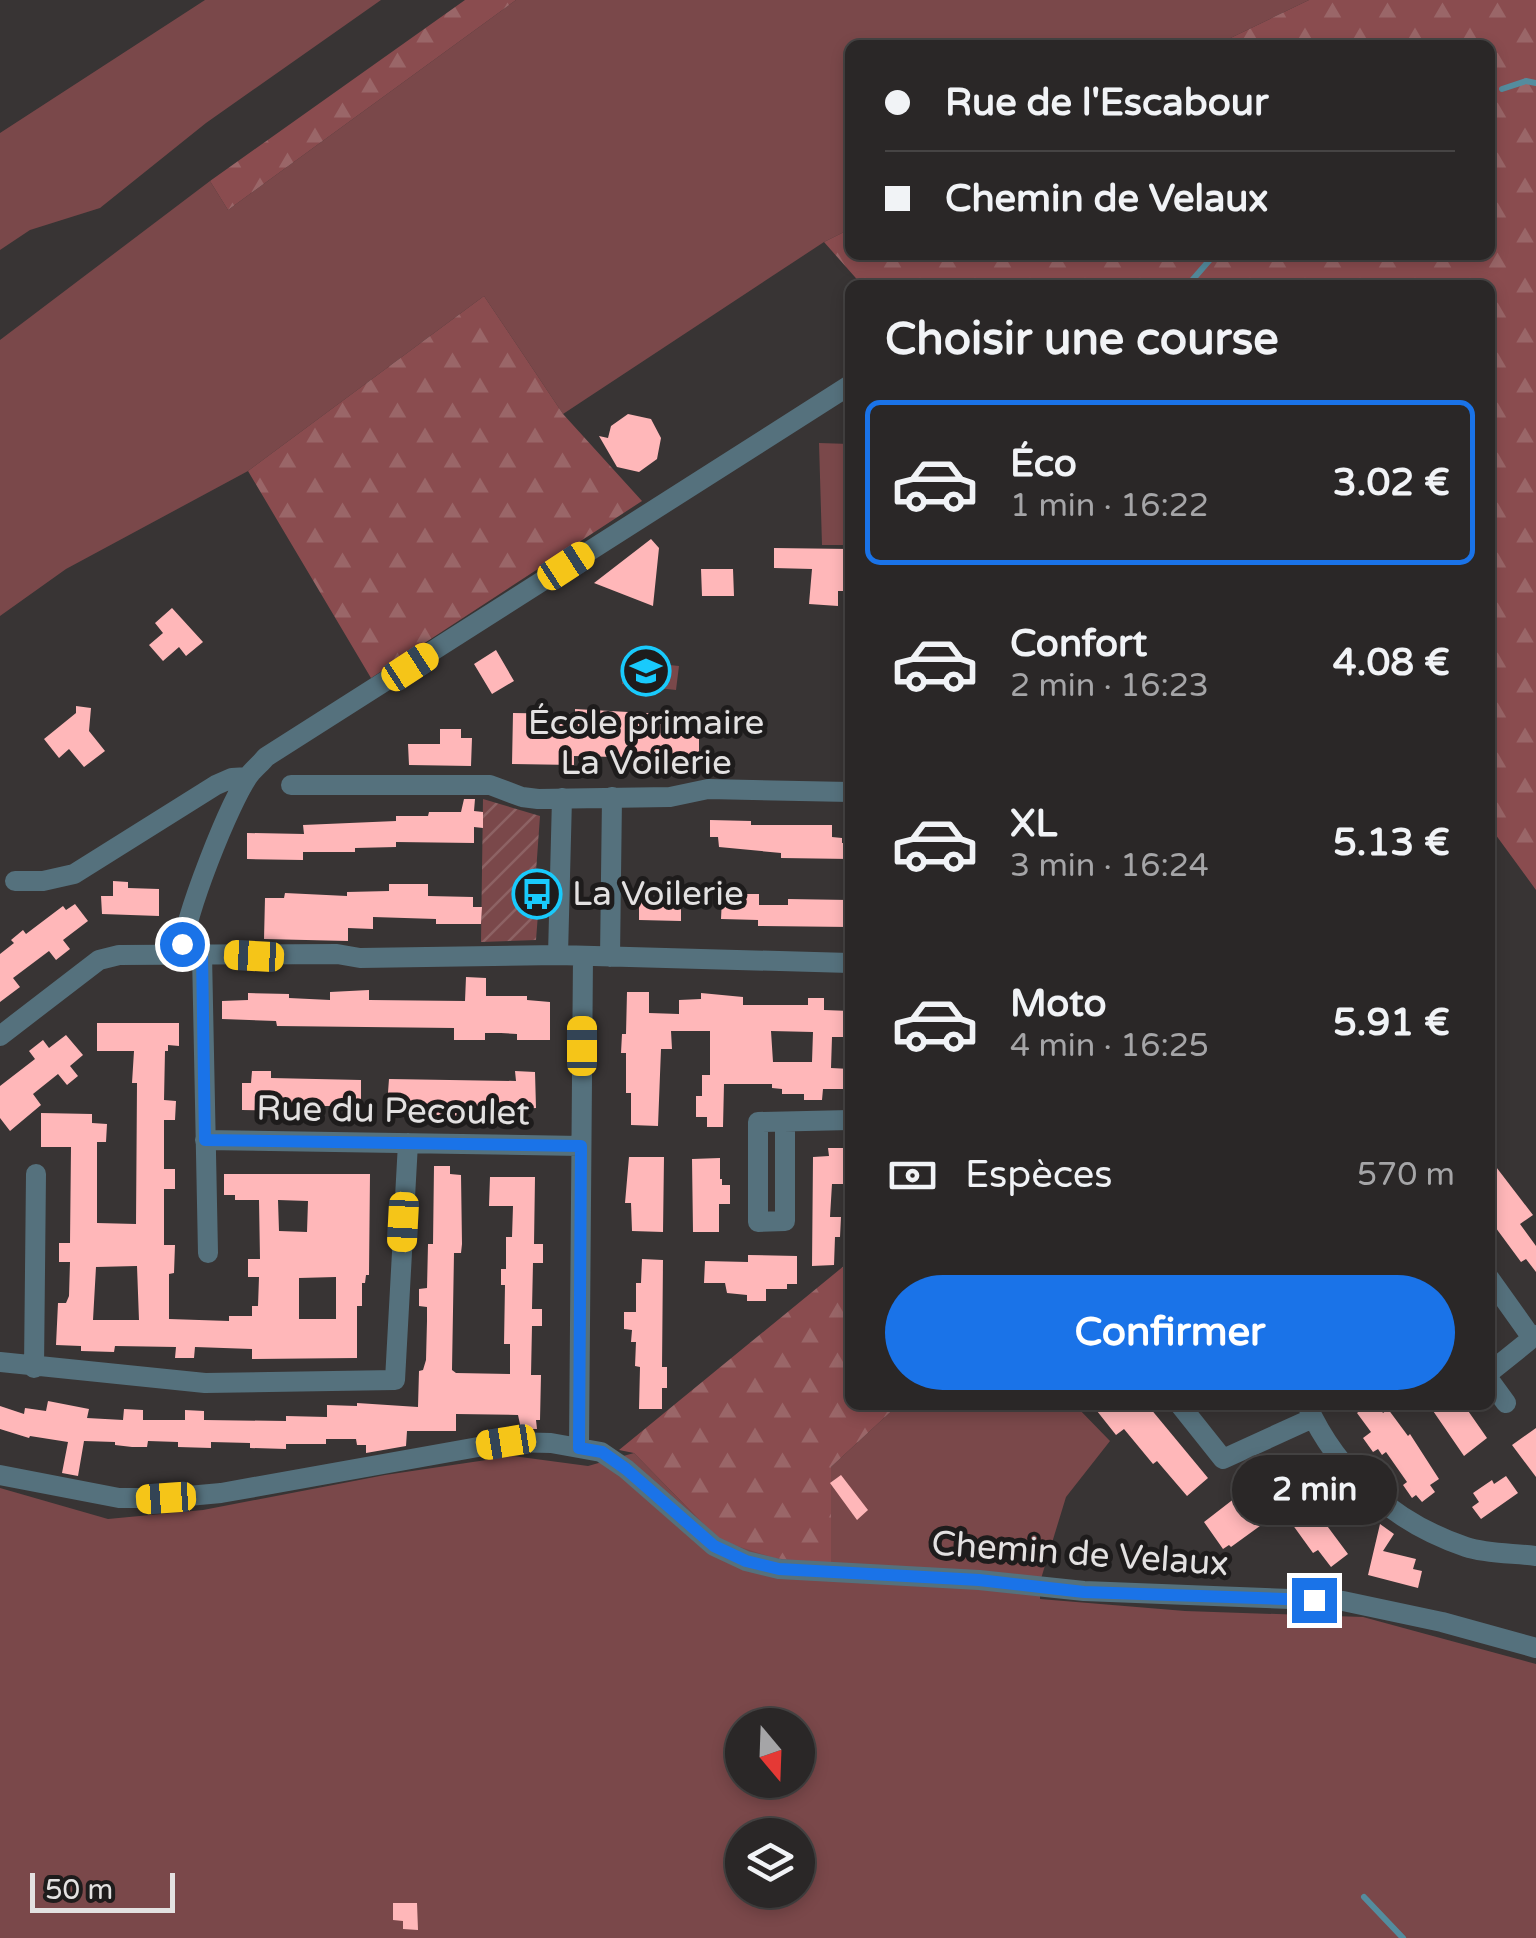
<!DOCTYPE html>
<html lang="fr">
<head>
<meta charset="utf-8">
<style>
  :root { --surface:#2a2727; --page:#363333; --text:#f1f3f6; --muted:#a5a5a7; --line:#464444; --accent:#1a73e8 }
  body { margin:0; font-family:"Varela Round",sans-serif; background:var(--page); color:var(--text); height:100vh; display:flex; flex-direction:column; font-size:38px; white-space:nowrap }
  * { box-sizing:border-box; margin:0 }
  p { font-size:32px; color:var(--muted) }
  .icon { flex:none; width:55px; height:55px; fill:none; stroke:currentColor; stroke-width:2; stroke-linecap:round; stroke-linejoin:round }
  .map { position:relative; flex:1; overflow:hidden }
  .drawer { position:absolute; left:845px; top:280px; width:650px; height:1130px; display:flex; flex-direction:column; background:var(--surface); border-radius:15px; box-shadow:0 5px 15px #0003,0 0 0 2px var(--line) }
  .drawer>* { flex:none }
  .top-card { position:absolute; left:845px; top:40px; width:650px; height:220px; border-radius:15px; box-shadow:0 5px 15px #0003,0 0 0 2px var(--line); display:grid; align-content:center; height:220px; padding:0 40px; background:var(--surface) }
  .needle { width:65px; rotate:161deg }
  .fabs { position:absolute; left:725px; top:1708px; display:grid; gap:20px }
  .fabs a { display:grid; place-items:center; width:90px; height:90px; border-radius:50%; background:var(--surface); box-shadow:0 5px 15px #0003,0 0 0 2px var(--line); font-size:50px }
  .scale { position:absolute; left:30px; bottom:25px; width:145px; box-sizing:border-box; padding-left:10px; border:5px solid #e3e1e1; border-top:0; font-size:28px; line-height:35px; white-space:nowrap; color:#e3e1e1; -webkit-text-stroke:8px #1e1c1c; paint-order:stroke }
  .end { position:absolute; width:45px; height:45px; margin:-22px; border:12px solid #1a73e8; background:#fff; box-shadow:0 0 0 5px #fff }
  .from { border-radius:50% }
  .bubble { position:absolute; height:70px; border-radius:35px; background:var(--surface); box-shadow:0 5px 15px #0003,0 0 0 2px var(--line); font-size:32px; font-weight:700; line-height:70px; text-align:center }
  .car { position:absolute; width:30px; height:60px; margin:-30px -15px; border-radius:12px; box-shadow:0 0 8px 2px #0007; background:linear-gradient(#f5c518 24%,#345 0 40%,#f5c518 0 76%,#345 0 86%,#f5c518 0) }
  .top-card b { display:flex; align-items:center; gap:35px; height:95px; font-size:38px }
  .top-card b+b { border-top:2px solid var(--line) }
  .top-card i { width:25px; height:25px; background:var(--text) }
  ul { padding:0; list-style:none }
  li { display:flex; align-items:center; gap:30px; height:165px; margin:0 20px 15px; padding:0 20px; border:5px solid transparent; border-radius:15px }
  li div { flex:1 }
  li b { display:block; font-size:38px }
  li em { font-style:normal; font-weight:700 }
  li.current { border-color:var(--accent) }
  li>.icon { width:90px; height:90px; stroke-width:1.5 }
  h2 { padding:0 40px; font-size:45px; line-height:120px }
  .pay { display:flex; align-items:center; gap:25px; height:110px; padding:0 40px; font-size:38px }
  .pay p { margin-inline-start:auto }
  .primary-button { display:flex; gap:20px; margin-top:auto; padding:20px 40px }
  .primary-button a { flex:1; height:115px; border-radius:60px; background:var(--accent); color:#fff; font-size:40px; font-weight:700; line-height:115px; text-align:center }
  .map>svg:first-child { display:block }
</style>
</head>
<body>
<div class="map">
<svg width="1536" height="1938" viewBox="0 0 1536 1938">
  <defs>
    <pattern id="forest-firs" width="22" height="20" patternUnits="userSpaceOnUse" patternTransform="scale(2.5)"><rect width="22" height="20" fill="#8a4c4f"/><path d="M5 1l3.5 6h-7zM16 11l3.5 6h-7z" fill="#9a6668"/></pattern>
    <pattern id="garden-furrows" width="10" height="10" patternUnits="userSpaceOnUse" patternTransform="scale(2.5)"><rect width="10" height="10" fill="#7a484a"/><path d="M-1 1l2-2M0 10L10 0M9 11l2-2" fill="none" stroke="#8d6264"/></pattern>
  </defs>
  <rect width="100%" height="100%" fill="#383434"/>
  <path fill="#7a484a" fill-rule="evenodd" d="M205 0H381L206 123 100 208 30 230 0 250V133Z
    M516 0H1309L1216 45H850V229L824 242 563 414 484 296 248 471 66 569 0 616V340L210 181 228 210Z
    M819 443 850 444V545H822Z
    M624 660 679 666 676 690 622 684Z
    M898 1405H1075L1110 1441 1066 1497 1040 1582V1599L1185 1611 1363 1617 1536 1664V1938H0V1488L108 1519 203 1510 385 1475 513 1456 588 1466 634 1453 719 1540 831 1565V1467ZM742 1725H798V1780H742ZM742 1835H798V1890H742Z"/>
  <path fill="url(#forest-firs)" d="M465 0H516L228 210 210 181Z
    M1309 0H1536V890L1490 827V285H862L824 242 850 229V255H1490V45H1216Z
    M484 296 563 414 642 501 371 678 248 471Z
    M850 1261V1405H898L831 1467V1565L774 1558 719 1540 634 1453 619 1450Z"/>
  <path fill="url(#garden-furrows)" d="M483 799 540 816 534 900 539 901 536 940 481 942Z"/>
  <g fill="none" stroke-linecap="round" stroke-linejoin="round">
    <path stroke="#548c9e" stroke-width="6" d="M1502 89 1526 81 1536 83
      M1188 285 1214 255
      M1364 1897 1403 1938"/>
  </g>
  <path fill="#ffb7b9" fill-rule="evenodd" d="M628 414 651 419 661 438 657 459 639 472 617 467 599 436 608 438 611 426Z
    M651 539 659 548 653 606 594 583Z
    M774 548 850 549V591H838V606L809 604 812 569 774 568Z
    M701 569H733L734 596H702Z
    M172 608 203 642 186 656 179 647 163 661 149 645 163 633 155 623Z
    M496 650 514 681 492 694 474 664Z
    M76 706 91 708 89 731 105 751 84 767 69 749 59 758 44 739 76 713Z
    M575 709 699 716V759L574 756V765L512 764 513 713 575 714Z
    M440 729H461V738H472L471 766 409 765 408 744H440Z
    M464 799H475L474 811 483 812V828L474 827V843L396 842V847L355 848V852H303V860L247 859V833L304 834 303 825 396 821V816H428L429 812H461Z
    M710 820 751 821V825H832V837L842 838V843H850V859L781 858V853L719 847 718 837H710Z
    M113 881 128 882V888L159 889V916L102 914 101 896H113Z
    M389 884H428V896L473 897V907H482L481 924H436V919L373 917V929L348 928V941L264 939 265 898H284L285 893 347 896V892L389 891Z
    M738 894H759V905H788V899L849 900 850 927 758 926V920L721 919 722 898H738Z
    M639 899H681V921L639 920Z
    M75 904 88 921 63 940 70 949 56 960 49 951 13 978 20 987 0 1002V954L14 943 11 940 23 930 26 934 63 906 66 910Z
    M466 977 486 978V996H527V1000L550 1002V1040H517V1034L501 1033H485V1040H454V1028L277 1026 276 1021 222 1019V1001L248 1000V993L289 994V998L330 1000V992L369 990V1000L465 1001Z
    M627 992H649V1013L679 1014V1000L701 999V993L743 997V1005H808V998H824V1010L850 1011V1037H832L831 1068 850 1069V1089H823L822 1100H804V1094H782V1089L772 1088V1084H724L723 1127H707V1117H696V1096H702V1075H710V1031H671L672 1049H661L658 1126 631 1125V1093H626V1053H621L622 1034H626ZM771 1031 813 1032 812 1062H773Z
    M97 1023H179V1046L168 1045V1051H165L164 1100 176 1101 175 1120H164V1169H175V1189H164V1245H175L174 1273 169 1274V1319L229 1321V1316H252V1306H258L259 1277H248V1259H260L259 1200H235V1195H224V1174H370L369 1275H366L365 1283H362V1306H357V1358L252 1359V1349L195 1347 194 1358H175L176 1347 115 1346 114 1352 81 1351V1346L56 1345 58 1303H66L69 1296 70 1262H59V1243H70L71 1147H41V1113L92 1114V1123L107 1124 106 1142H97V1223L136 1224 137 1083H132L134 1051H97ZM278 1200 308 1201 307 1232 279 1231ZM137 1266 139 1320H93L96 1267ZM336 1277V1319H299V1278Z
    M66 1035 83 1055 70 1066 78 1076 67 1085 58 1074 33 1094 41 1105 10 1131 0 1118V1086L35 1059 29 1051 43 1040 49 1048Z
    M252 1071H271V1078L361 1080V1106H283V1111L242 1110V1083H251Z
    M515 1071 535 1072 536 1108 503 1110V1119L411 1118V1111H399V1106H387L389 1079 516 1081Z
    M828 1148H850V1184H832L830 1217H841L840 1237H835L834 1265 812 1266 813 1157 829 1156Z
    M629 1157H664L663 1232 632 1231 631 1203H625Z
    M720 1158V1179H722V1185H730V1204H719V1232H693L692 1159Z
    M1490 1159 1533 1215 1520 1224 1536 1246V1272L1526 1259 1521 1262 1490 1220Z
    M434 1166H450V1174L461 1175 462 1244 461 1253H454L452 1370 456 1373 510 1374V1344H504L505 1285H501V1269H506V1237H512L513 1206H489L490 1177H535L534 1244H543V1263H533L532 1309H542V1326H532L531 1375H541L540 1420H536L537 1429H521L518 1415 456 1414V1431H407L406 1446 366 1453V1445H357L356 1439H326V1444H286V1449L250 1448V1443L211 1442V1448L178 1447V1442L148 1441 147 1447H132L115 1445V1442L84 1441 78 1476 62 1473 68 1442 30 1436 29 1438 0 1429V1406L24 1414 25 1408 46 1411 48 1401 89 1409 87 1418 123 1420 124 1409 143 1410V1420H185V1410L204 1411V1420L286 1421V1416L327 1417V1405L357 1406V1403L418 1407 419 1371 423 1370 426 1360 427 1321V1307L419 1306V1289L427 1288 428 1244H433Z
    M748 1255 797 1256V1284H787V1289H766V1301H747V1295L727 1293 725 1283H704L705 1261 748 1262Z
    M642 1259 663 1260 662 1367H667V1388H662V1409H639L640 1367 635 1366 636 1342H631L632 1330 624 1329V1312H636V1283H641Z
    M1105 1405H1141L1146 1412 1150 1408 1208 1478 1187 1496 1157 1461 1153 1464 1124 1429 1116 1435 1097 1411Z
    M1367 1405H1378L1383 1413 1388 1409 1408 1436 1410 1434 1439 1479 1430 1485 1435 1492 1422 1502 1416 1495 1412 1498 1403 1485 1407 1482 1386 1452 1382 1455 1378 1449 1373 1452 1363 1438 1371 1432 1357 1413Z
    M1429 1405H1464L1487 1438 1464 1456Z
    M1536 1428V1477L1512 1445Z
    M1307 1459 1325 1483 1310 1494 1327 1516 1322 1519 1348 1554 1331 1567 1318 1550 1313 1553 1282 1510 1231 1547 1229 1545 1223 1549 1204 1522 1235 1498 1233 1495 1247 1484 1253 1492 1271 1478 1274 1482Z
    M841 1475 868 1510 857 1520 830 1483Z
    M1506 1476 1518 1493 1481 1519 1472 1507 1479 1502 1473 1493 1492 1480 1494 1484Z
    M1380 1524 1394 1534 1383 1551 1416 1559 1413 1569 1422 1571 1418 1588 1368 1575Z
    M393 1903H417L418 1930 403 1929V1921L393 1920Z"/>
  <g fill="none" stroke-linecap="round" stroke-linejoin="round">
    <path stroke="#55717d" stroke-width="20" d="M291 785H490L522 797 538 799 670 797 708 789 850 792
      M15 881H43L74 874 216 785 232 778 248 777
      M182 952C183 920 230 800 250 774 255 768 261 763 266 757L850 385
      M202 954 208 1253
      M558 955 562 798
      M610 957 612 797
      M0 1036 99 960 119 955 337 954 360 958 558 955 850 963
      M785 1122V1221L758 1222V1122L850 1120
      M205 1140 581 1146
      M1490 1279 1532 1338
      M0 1362 205 1383 395 1380 408 1143
      M34 1368 36 1174
      M1490 1372 1536 1335
      M1490 1381 1506 1403
      M1180 1405 1223 1459 1313 1418
      M1307 1405C1338 1474 1395 1523 1466 1547 1487 1554 1514 1553 1536 1556
      M579 1448 583 956
      M0 1475 119 1498H166L221 1493 506 1442 551 1443 601 1452 626 1469 714 1546 746 1561 779 1569 979 1580 1084 1591 1343 1601 1442 1622 1536 1648"/>
  </g>
  <g fill="none" stroke-linecap="round" stroke-linejoin="round">
    <path stroke="#1a73e8" stroke-width="12" d="M182 944V952L202 954 205 1140 581 1146 579 1448 602 1452 626 1469 714 1546 746 1561 779 1569 979 1580 1084 1592 1314 1600"/>
  </g>
  <defs>
    <g id="school-ring" transform="scale(2.5)"><circle r="9.5" fill="#1e1c1c" stroke="#19cafc" stroke-width="1.5"/><path d="M0-5L7-2L0 1L-7-2ZM-4 1L0 2.5L4 1V4Q0 6-4 4Z" fill="#19cafc"/></g>
    <g id="bus-ring" transform="scale(2.5)"><circle r="9.5" fill="#1e1c1c" stroke="#19cafc" stroke-width="1.5"/><path d="M-5-6H5V4H4V6H2V4H-2V6H-4V4H-5ZM-3.5-4V0h7V-4ZM-3.5 1.2v1.5H-2V1.2ZM2 1.2v1.5H3.5V1.2Z" fill="#19cafc"/></g>
  </defs>
  <g fill-rule="evenodd">
    <use href="#school-ring" x="646" y="671"/>
    <use href="#bus-ring" x="537" y="894"/>
  </g>
  <g text-anchor="middle" dominant-baseline="central" stroke-width="10" stroke-linejoin="round" paint-order="stroke">
    <g font-size="35" fill="#e3e1e1" stroke="#1e1c1c">
      <text x="646" y="723">École primaire<tspan x="646" dy="40">La Voilerie</tspan></text>
      <text x="572" y="894" text-anchor="start">La Voilerie</text>
    </g>
    <g font-size="35" fill="#e3e1e1" stroke="#1e1c1c">
      <text transform="translate(393 1111) rotate(1)">Rue du Pecoulet</text>
      <text transform="translate(1080 1554) rotate(4)">Chemin de Velaux</text>
    </g>
  </g>
</svg>
<div class="fabs">
<a><svg class="needle" viewBox="-14 -14 28 28"><path d="M0-13l5 13h-10z" fill="#e53935"/><path d="M0 13l5-13h-10z" fill="#a5a5a7"/></svg></a>
<a><svg class="icon" aria-label="layers" viewBox="0 0 24 24"><path d="M12 4l9 5-9 5-9-5zM3 14l9 5 9-5"/></svg></a>
</div>
<div class="scale">50 m</div>
<i class="end from" style="left:182px;top:944px"></i>
<i class="end" style="left:1314px;top:1600px"></i>
<div class="bubble" style="left:1232px;top:1455px;width:165px">2 min</div>
<i class="car" style="left:566px;top:566px;rotate:57deg"></i>
<i class="car" style="left:410px;top:667px;rotate:57deg"></i>
<i class="car" style="left:254px;top:956px;rotate:273deg"></i>
<i class="car" style="left:582px;top:1046px;rotate:0deg"></i>
<i class="car" style="left:403px;top:1222px;rotate:183deg"></i>
<i class="car" style="left:506px;top:1442px;rotate:261deg"></i>
<i class="car" style="left:166px;top:1498px;rotate:266deg"></i>
<div class="top-card">
<b><i class="from"></i>Rue de l'Escabour</b>
<b><i></i>Chemin de Velaux</b>
</div>
<section class="drawer">
<h2>Choisir une course</h2>
<ul>
<li class="current"><svg class="icon" aria-label="car" viewBox="0 0 24 24"><path d="M5 17H2v-5l4-1 3-4h7l3 4 3 1v5h-3M9 17h6M6 11h13"/><circle cx="7" cy="17" r="2"/><circle cx="17" cy="17" r="2"/></svg><div><b>Éco</b><p>1 min · 16:22</p></div><em>3.02 €</em></li>
<li><svg class="icon" aria-label="car" viewBox="0 0 24 24"><path d="M5 17H2v-5l4-1 3-4h7l3 4 3 1v5h-3M9 17h6M6 11h13"/><circle cx="7" cy="17" r="2"/><circle cx="17" cy="17" r="2"/></svg><div><b>Confort</b><p>2 min · 16:23</p></div><em>4.08 €</em></li>
<li><svg class="icon" aria-label="car" viewBox="0 0 24 24"><path d="M5 17H2v-5l4-1 3-4h7l3 4 3 1v5h-3M9 17h6M6 11h13"/><circle cx="7" cy="17" r="2"/><circle cx="17" cy="17" r="2"/></svg><div><b>XL</b><p>3 min · 16:24</p></div><em>5.13 €</em></li>
<li><svg class="icon" aria-label="car" viewBox="0 0 24 24"><path d="M5 17H2v-5l4-1 3-4h7l3 4 3 1v5h-3M9 17h6M6 11h13"/><circle cx="7" cy="17" r="2"/><circle cx="17" cy="17" r="2"/></svg><div><b>Moto</b><p>4 min · 16:25</p></div><em>5.91 €</em></li>
</ul>
<div class="pay"><svg class="icon" aria-label="cash" viewBox="0 0 24 24"><path d="M3 7h18v10H3z"/><circle cx="12" cy="12" r="2"/></svg>Espèces<p>570 m</p></div>
<div class="primary-button"><a>Confirmer</a></div>
</section>
</div>
</body>
</html>
